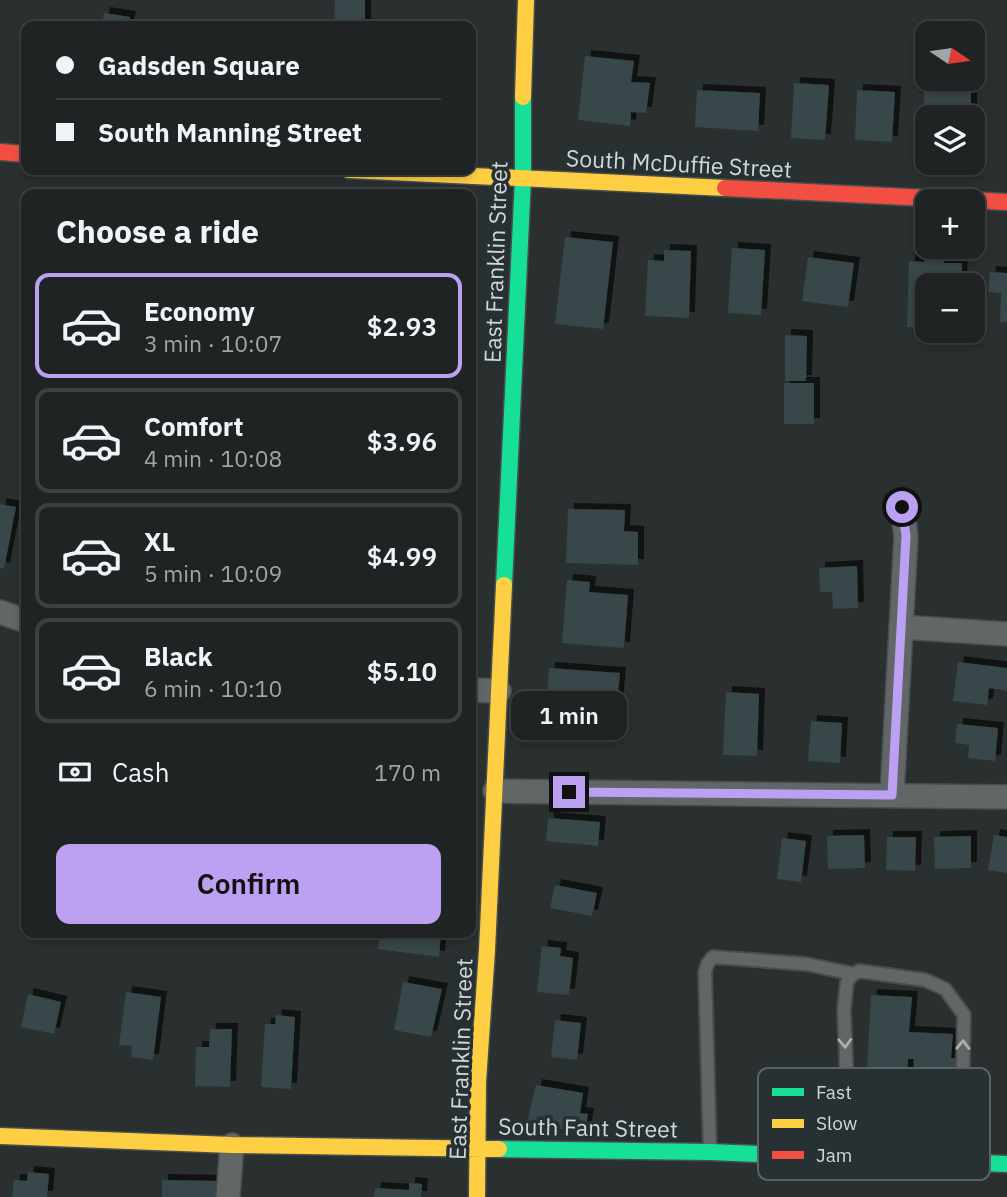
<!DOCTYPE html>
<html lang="en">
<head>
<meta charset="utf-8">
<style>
  :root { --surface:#202324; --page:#2d2f31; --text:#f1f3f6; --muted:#a2a4a6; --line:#3d4041; --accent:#bca0f2 }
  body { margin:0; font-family:"IBM Plex Sans",sans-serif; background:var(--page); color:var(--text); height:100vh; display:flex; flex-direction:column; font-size:26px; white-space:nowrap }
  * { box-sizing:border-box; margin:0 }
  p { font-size:23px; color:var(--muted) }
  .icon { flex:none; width:38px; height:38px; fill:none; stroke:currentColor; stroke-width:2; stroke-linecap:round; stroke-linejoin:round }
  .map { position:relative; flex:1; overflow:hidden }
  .drawer { position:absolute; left:21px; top:189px; width:455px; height:749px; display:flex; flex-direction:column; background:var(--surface); border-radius:14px; box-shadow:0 4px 10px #0003,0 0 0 2px var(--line) }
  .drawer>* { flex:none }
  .guide { position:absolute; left:21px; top:21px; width:455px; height:154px; border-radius:14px; box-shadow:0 4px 10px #0003,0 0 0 2px var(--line); display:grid; align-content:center; height:154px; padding:0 35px; background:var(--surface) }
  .needle { width:46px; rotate:103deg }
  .controls { position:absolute; left:915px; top:21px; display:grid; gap:14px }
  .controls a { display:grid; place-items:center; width:70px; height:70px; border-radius:14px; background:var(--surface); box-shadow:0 4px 10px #0003,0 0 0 2px var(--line); font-size:35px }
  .end { position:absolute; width:32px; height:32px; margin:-16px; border:9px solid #bca0f2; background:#111; box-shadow:0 0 0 4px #111 }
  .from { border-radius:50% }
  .bubble { position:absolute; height:49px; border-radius:14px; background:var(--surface); box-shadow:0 4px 10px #0003,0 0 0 2px var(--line); font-size:23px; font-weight:600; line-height:49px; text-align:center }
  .guide b { display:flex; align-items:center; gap:24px; height:66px; font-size:26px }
  .guide b+b { border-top:2px solid var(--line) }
  .guide i { width:18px; height:18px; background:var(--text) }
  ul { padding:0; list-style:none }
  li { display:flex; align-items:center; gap:21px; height:105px; margin:0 14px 10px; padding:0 21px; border:4px solid var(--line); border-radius:14px }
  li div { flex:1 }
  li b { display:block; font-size:26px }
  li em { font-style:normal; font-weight:600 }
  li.selected { border-color:var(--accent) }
  li>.icon { width:63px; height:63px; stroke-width:1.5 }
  h2 { padding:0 35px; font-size:32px; line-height:84px }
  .pay { display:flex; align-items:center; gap:18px; height:77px; padding:0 35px; font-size:26px }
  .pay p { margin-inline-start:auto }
  .button { display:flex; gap:14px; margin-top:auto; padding:14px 35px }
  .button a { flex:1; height:80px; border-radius:14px; background:var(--accent); color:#111; font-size:28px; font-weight:600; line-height:80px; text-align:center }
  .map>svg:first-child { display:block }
</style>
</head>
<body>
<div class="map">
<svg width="1007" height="1197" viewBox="0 0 1007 1197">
  <defs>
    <filter id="shadow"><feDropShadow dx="6" dy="-6" stdDeviation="0" flood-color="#0009"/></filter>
  </defs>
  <rect width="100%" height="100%" fill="#2a2f30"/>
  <path fill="#374748" filter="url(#shadow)" d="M335 0H365V26H334Z
    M104 13 130 17 128 26H102Z
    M585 56 634 61 631 82 650 83 646 113 631 112 630 126 578 120Z
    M794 83 829 85 825 140 791 138Z
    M924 86H971V117H928V126H924Z
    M697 90 760 93 758 131 695 127Z
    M857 90 895 92 892 142 855 140Z
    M565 237 613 242 603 329 555 324Z
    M732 248 765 250 761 315 728 313Z
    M925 249H945L944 263H962L961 285H928V328L907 327 909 261 924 262Z
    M664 250 691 251 689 318 645 316 648 260 664 261Z
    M808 257 854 263 848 307 802 301Z
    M990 272 1007 273V322H1000L1001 293 988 292Z
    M932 331H950L949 340H931Z
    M785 335 807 336 806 381H785Z
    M784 383H814V424H784Z
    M0 504 16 507 4 569 0 568Z
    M568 509 625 510 624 531 638 532V565L566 563Z
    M857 566 858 608 833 609 832 592H820L819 568Z
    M567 580 590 582 589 592 628 595 624 648 562 643Z
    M958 662 1007 668V691L989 688 987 705 953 701Z
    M549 668 620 673 616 717 546 712Z
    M726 692 759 694 757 756 723 755Z
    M811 721 842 723 840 763 808 761Z
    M957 724 998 728 995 761 968 758 969 745 955 743Z
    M548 818 600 822 598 846 546 841Z
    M864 835 865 868 828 869 827 836Z
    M994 835 1007 837V873L988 870Z
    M971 836V868L935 869 934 837Z
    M887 837H916L915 871 886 870Z
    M782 838 806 841 801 882 777 879Z
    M555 885 597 893 592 916 550 908Z
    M380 933H441L439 957 378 949Z
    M542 946 561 948 560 956 573 958 569 995 537 992Z
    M403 982 442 989 431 1037 394 1030Z
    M126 992 161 997 153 1060 131 1057 132 1046 119 1045Z
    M28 994 61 1002 54 1034 21 1027Z
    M871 995 912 997 909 1032 953 1034 951 1058H958L954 1124 911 1121 914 1059H908L906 1094 898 1093V1100L870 1099 871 1092 866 1091Z
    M276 1015 295 1017 291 1089 261 1087 265 1024H275Z
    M555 1020 581 1023 577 1060 551 1057Z
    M210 1029H232L230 1087 195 1086 196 1047H209Z
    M536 1085 583 1093 580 1113 588 1114 585 1133 527 1123Z
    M28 1172 49 1174 47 1197H12L14 1180 27 1181Z
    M162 1180 219 1181 218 1197H162Z
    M409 1183 422 1184 421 1197H374L375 1188 409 1190Z"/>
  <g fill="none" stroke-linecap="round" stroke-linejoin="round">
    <g stroke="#484d4e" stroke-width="16">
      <path id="lane" d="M710 1152 705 972 708 963 713 957 806 964 854 974
        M850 1156 844 1009 847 982 851 976 859 971 925 980 945 989 964 1015 961 1161"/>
    </g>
    <g stroke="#484d4e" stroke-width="26">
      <path id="street" d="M0 612 26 621
        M901 627 1007 634
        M471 690 499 691
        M495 791 1007 797
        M892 795 906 536 902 507
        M228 1197 232 1145"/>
    </g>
    <g stroke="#484d4e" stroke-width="19">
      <path id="fast" d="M504 585 523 178V97
        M499 1149 710 1152 1007 1164"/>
    </g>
    <g stroke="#484d4e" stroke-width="19">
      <path id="slow" d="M523 97 526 0
        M349 170 725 188
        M0 1136 232 1145 499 1149
        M477 1197 478 1082 487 950 504 585"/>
    </g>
    <g stroke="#484d4e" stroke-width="19">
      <path id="jam" d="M0 152 26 154
        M725 188 1007 202"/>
    </g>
    <use href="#lane" stroke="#626667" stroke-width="12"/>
    <use href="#street" stroke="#626667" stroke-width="23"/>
    <use href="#fast" stroke="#16e098" stroke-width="16"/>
    <use href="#slow" stroke="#ffcf43" stroke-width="16"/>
    <use href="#jam" stroke="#f24e42" stroke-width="16"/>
  </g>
  <defs><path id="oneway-chevron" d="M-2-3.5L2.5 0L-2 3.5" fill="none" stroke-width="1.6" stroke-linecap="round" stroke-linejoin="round" transform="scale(1.75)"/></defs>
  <g stroke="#aaafb0">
    <use href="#oneway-chevron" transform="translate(845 1043) rotate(88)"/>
    <use href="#oneway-chevron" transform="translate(963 1045) rotate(-89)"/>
  </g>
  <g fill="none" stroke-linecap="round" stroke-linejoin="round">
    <path stroke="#bca0f2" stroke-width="9" d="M569 792 892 795 906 536 902 507"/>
  </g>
  <g text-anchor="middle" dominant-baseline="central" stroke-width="7" stroke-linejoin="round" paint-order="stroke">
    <g font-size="23" fill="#d0d7d8" stroke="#273133">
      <text transform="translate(679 163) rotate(3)">South McDuffie Street</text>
      <text transform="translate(495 262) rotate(-88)">East Franklin Street</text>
      <text transform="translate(460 1059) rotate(-88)">East Franklin Street</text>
      <text transform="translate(588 1127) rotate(1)">South Fant Street</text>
    </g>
  </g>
  <rect x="758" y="1068" width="232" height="112" rx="10" fill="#273133" stroke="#5a6365" stroke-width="2"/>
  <rect x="772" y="1088" width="32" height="8" fill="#16e098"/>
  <rect x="772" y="1119" width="32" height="9" fill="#ffcf43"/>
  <rect x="772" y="1151" width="32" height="8" fill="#f24e42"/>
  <g font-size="19" fill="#d0d7d8">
    <text x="816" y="1099">Fast</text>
    <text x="816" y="1130">Slow</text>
    <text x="816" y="1162">Jam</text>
  </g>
</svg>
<div class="controls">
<a><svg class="needle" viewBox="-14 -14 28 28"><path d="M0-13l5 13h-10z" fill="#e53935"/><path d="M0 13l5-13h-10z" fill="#a2a4a6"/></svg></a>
<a><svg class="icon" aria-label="layers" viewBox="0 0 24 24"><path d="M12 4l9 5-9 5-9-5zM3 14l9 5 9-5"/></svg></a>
<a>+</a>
<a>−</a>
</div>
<i class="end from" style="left:902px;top:507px"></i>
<i class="end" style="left:569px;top:792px"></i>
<div class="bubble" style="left:511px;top:691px;width:116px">1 min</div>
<div class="guide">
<b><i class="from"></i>Gadsden Square</b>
<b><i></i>South Manning Street</b>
</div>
<section class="drawer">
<h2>Choose a ride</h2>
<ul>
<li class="selected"><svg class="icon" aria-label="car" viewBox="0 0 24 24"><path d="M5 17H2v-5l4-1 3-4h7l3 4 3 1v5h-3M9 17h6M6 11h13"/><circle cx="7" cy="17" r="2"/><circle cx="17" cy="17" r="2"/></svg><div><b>Economy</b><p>3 min · 10:07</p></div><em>$2.93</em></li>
<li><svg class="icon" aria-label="car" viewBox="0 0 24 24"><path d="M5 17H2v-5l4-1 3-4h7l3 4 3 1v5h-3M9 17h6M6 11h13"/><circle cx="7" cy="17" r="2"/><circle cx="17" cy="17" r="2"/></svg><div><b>Comfort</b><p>4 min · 10:08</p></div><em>$3.96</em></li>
<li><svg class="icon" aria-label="car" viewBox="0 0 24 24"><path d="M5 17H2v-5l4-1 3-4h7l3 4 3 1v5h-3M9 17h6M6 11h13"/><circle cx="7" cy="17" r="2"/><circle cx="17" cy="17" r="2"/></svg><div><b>XL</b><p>5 min · 10:09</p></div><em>$4.99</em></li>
<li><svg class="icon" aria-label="car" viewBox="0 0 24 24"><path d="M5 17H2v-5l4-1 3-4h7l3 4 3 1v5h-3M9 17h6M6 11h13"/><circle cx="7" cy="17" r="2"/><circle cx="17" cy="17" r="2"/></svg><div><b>Black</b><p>6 min · 10:10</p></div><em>$5.10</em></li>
</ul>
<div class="pay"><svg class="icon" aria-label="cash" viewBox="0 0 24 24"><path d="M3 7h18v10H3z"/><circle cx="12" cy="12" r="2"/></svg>Cash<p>170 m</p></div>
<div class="button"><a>Confirm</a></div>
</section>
</div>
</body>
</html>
